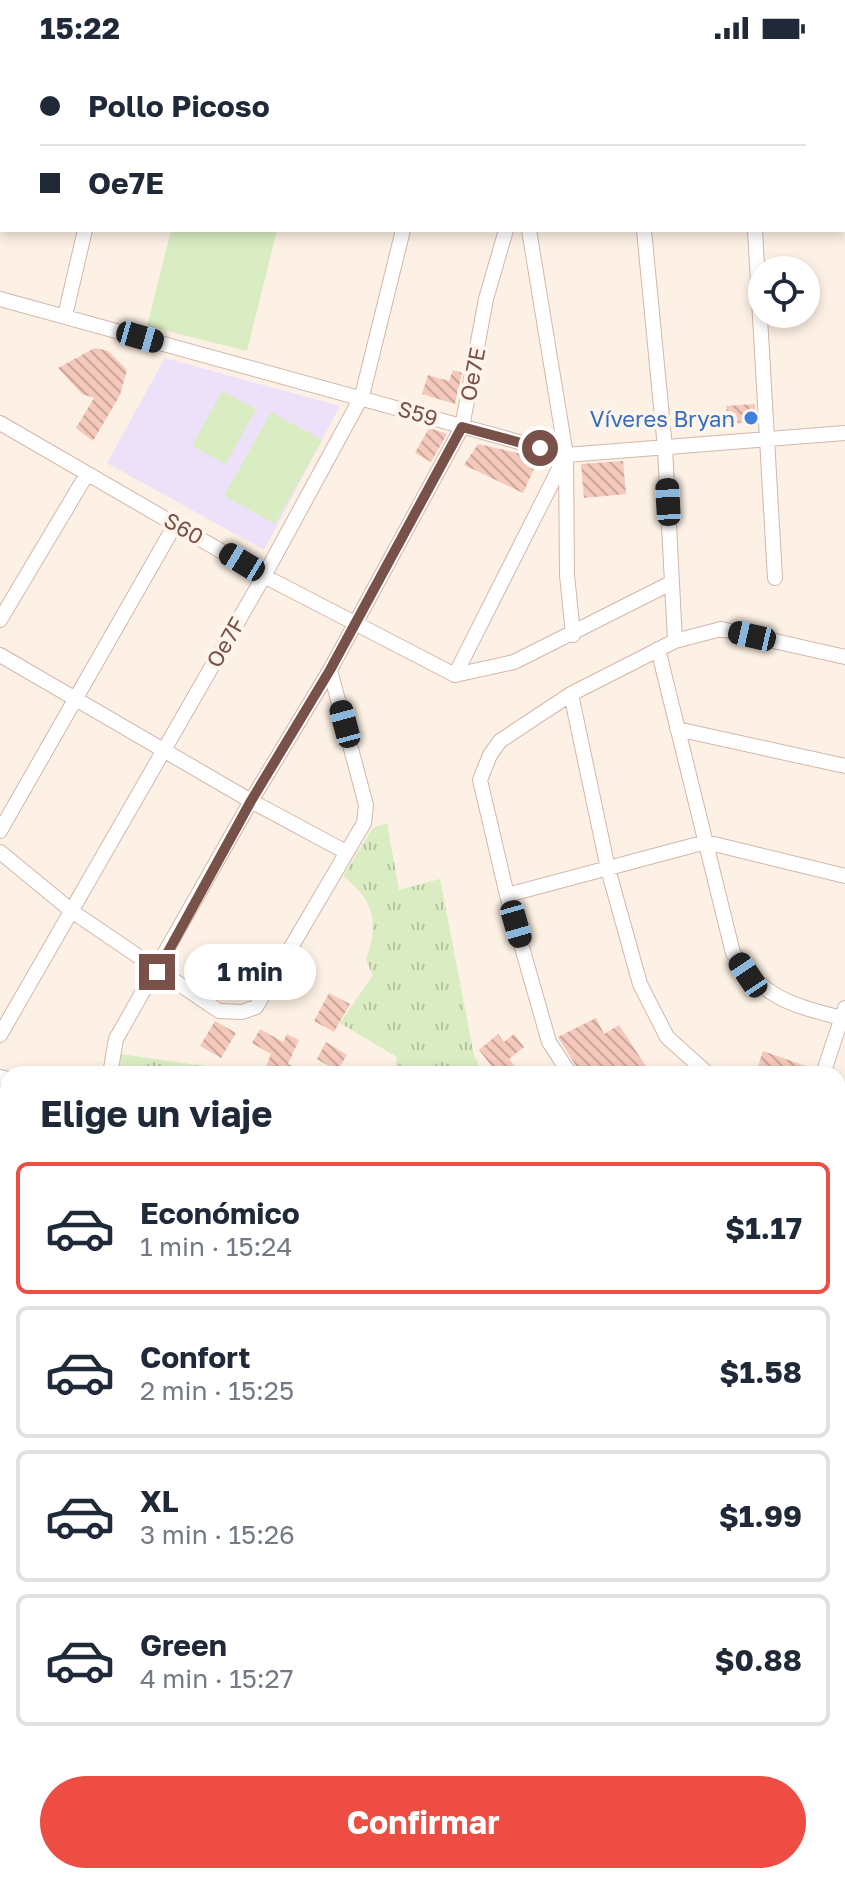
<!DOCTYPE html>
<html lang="es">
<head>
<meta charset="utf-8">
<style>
  :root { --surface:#fff; --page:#f2f2f3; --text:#1f2937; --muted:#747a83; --line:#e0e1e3; --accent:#ee4d43 }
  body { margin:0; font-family:"Golos Text",sans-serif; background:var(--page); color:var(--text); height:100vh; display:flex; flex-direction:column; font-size:30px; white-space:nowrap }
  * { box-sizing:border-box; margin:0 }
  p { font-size:26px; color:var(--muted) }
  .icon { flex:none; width:44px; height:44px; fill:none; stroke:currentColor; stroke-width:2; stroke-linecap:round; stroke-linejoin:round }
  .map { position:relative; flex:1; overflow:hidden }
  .sheet { position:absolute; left:0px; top:1010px; width:846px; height:818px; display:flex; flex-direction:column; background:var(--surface); border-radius:24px 24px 0 0; box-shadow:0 4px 12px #0003 }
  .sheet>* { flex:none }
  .banner { position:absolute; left:0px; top:0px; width:846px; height:176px; box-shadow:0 4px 12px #0003; display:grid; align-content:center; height:176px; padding:0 40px; background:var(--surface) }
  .buttons { position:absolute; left:748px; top:200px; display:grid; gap:16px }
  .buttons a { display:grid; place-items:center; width:72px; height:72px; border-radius:50%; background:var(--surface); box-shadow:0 4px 12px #0003; font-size:40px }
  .end { position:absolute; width:36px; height:36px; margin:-18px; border:10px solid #785148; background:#fff; box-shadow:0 0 0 4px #fff }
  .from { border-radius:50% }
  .bubble { position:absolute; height:56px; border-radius:28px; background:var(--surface); box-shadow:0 4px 12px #0003; font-size:26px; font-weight:700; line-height:56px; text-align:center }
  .car { position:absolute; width:24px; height:48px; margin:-24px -12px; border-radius:10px; box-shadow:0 0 6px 2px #0007; background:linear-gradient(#222 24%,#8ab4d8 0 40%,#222 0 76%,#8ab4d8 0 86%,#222 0) }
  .banner b { display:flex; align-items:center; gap:28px; height:76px; font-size:30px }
  .banner b+b { border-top:2px solid var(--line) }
  .banner i { width:20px; height:20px; background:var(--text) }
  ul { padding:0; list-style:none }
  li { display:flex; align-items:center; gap:24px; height:132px; margin:0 16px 12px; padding:0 24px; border:4px solid var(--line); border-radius:12px }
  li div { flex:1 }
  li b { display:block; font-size:30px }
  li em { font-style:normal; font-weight:700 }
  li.on { border-color:var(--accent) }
  li>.icon { width:72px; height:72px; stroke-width:1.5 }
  h2 { padding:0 40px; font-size:36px; line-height:96px }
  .button { display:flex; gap:16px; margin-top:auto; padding:16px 40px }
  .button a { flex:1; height:92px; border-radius:48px; background:var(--accent); color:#fff; font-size:32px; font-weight:700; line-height:92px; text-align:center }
  .status { display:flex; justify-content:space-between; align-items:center; height:56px; padding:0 40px; background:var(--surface); direction:ltr }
  .status svg { height:22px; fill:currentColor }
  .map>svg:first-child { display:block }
</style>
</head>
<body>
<div class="status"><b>15:22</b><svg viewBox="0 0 49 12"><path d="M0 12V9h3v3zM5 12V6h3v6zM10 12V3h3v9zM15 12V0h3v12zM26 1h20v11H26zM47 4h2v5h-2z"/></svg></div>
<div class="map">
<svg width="845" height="1827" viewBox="0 0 845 1827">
  <defs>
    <pattern id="grass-tufts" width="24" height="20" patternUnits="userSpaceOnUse" patternTransform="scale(2)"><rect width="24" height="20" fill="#daecc2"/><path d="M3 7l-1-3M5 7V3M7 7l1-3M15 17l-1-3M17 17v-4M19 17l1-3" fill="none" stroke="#b6c2a0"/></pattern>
    <pattern id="building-back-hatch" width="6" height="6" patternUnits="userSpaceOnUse" patternTransform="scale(2)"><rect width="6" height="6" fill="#f4c8ba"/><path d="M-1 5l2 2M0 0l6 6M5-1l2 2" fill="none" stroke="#caa599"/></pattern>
  </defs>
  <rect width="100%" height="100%" fill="#fdf0e4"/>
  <path fill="#ede1fa" d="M165 302 340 350 264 494 107 407Z"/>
  <path fill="url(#grass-tufts)" d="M387 767 399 834 440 823 474 999 483 1018H394L397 1001 340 967 373 919 366 904C379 866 375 845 343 820L373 772Z
    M120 998 239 1015 244 1018H119Z"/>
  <path fill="#daecc2" d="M171 174H277L247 295 147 270Z
    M222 335 256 353 226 408 192 390Z
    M271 356 322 384 275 468 224 440Z"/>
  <path fill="url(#building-back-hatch)" d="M95 292 108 295 127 314 120 339 93 385 76 372 94 342 82 338 58 312Z
    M453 314 462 317 455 348 422 338 428 319 449 325Z
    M755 348 756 366 728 368 726 350Z
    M429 372 447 378 431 406 415 397Z
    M478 388 539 402 523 437 464 409Z
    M623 405 626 438 584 442 581 408Z
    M329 937 350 948 334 976 314 965Z
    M596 962 604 978 619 969 651 1018H581L558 981Z
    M215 965 236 977 221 1002 200 990Z
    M260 973 283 986 287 978 299 984 288 1008 311 1018H263L271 998 252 987Z
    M498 978 504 986 514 978 524 991 509 1003 521 1018H498L479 994Z
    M326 986 347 999 337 1015 317 1003Z
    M763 995 814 1013 813 1018H774L758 1010Z"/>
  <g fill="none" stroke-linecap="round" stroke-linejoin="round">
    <g stroke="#d2b7ac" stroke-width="16">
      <path id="minor" d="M263 0 275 2
        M412 0 413 2
        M738 0V2
        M838 0V2
        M129 2 130 0
        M473 2 477 0
        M844 69 845 80
        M0 75 2 68
        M844 96H845
        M529 174 566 399 567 519 573 579
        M644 174 665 392 675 585
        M755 174 775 522
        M0 243 566 399 845 377
        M65 260 85 174
        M0 367 264 520 455 619
        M0 564 87 418
        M658 593 733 897C765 944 793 949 845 963
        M0 599 251 745 346 796
        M455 619 565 401
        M455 619 514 606 671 527
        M571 638 608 813 640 928 667 981 708 1018
        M677 673 845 710
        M0 775 176 467
        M0 796 73 856 219 955 242 956 256 951 364 767 366 749 330 614
        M507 839 706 786 845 820
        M0 979 264 520 362 340 403 174
        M110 1018 116 983 251 745 330 614 462 371 486 243 506 174
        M570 1018 549 986 507 839 480 724 490 699 500 685 571 638 675 585 721 573 845 601
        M823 1018 845 952
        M0 1021 8 1023
        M838 1069 845 1071
        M838 1174 845 1176
        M0 1214 8 1217
        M0 1372 8 1357
        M838 1377H845
        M0 1559 8 1546
        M838 1563 845 1553
        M838 1649 845 1654
        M0 1721 8 1724
        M838 1779 845 1783
        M29 1820 41 1827
        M593 1820 604 1827
        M702 1820 704 1827
        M717 1820 728 1827
        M187 1827 192 1820
        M309 1827 314 1820
        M434 1827 438 1820
        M558 1827 562 1820
        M679 1827 681 1820"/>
    </g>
    <use href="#minor" stroke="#fff" stroke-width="14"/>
  </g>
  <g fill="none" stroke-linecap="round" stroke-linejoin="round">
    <path stroke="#785148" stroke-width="10" d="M157 916 251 745 330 614 462 371 540 392"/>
  </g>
  <circle fill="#3f7fe0" stroke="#fff4ec" stroke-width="3" cx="751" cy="362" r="8"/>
  <g text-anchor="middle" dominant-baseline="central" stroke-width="8" stroke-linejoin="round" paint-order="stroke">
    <g font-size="22" fill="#785148" stroke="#fff4ec">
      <text transform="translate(472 318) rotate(-79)">Oe7E</text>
      <text transform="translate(418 357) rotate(17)">S59</text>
      <text transform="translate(184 472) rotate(30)">S60</text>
      <text transform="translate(225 586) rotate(-60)">Oe7F</text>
    </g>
    <g font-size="22" fill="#366cbe" stroke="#fff4ec" text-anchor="end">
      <text x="735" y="362">Víveres Bryan</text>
    </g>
  </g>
</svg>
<div class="buttons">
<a><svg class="icon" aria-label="locate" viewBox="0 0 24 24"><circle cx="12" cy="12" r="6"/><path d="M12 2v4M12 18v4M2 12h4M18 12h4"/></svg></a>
</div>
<i class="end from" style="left:540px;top:392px"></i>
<i class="end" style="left:157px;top:916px"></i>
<div class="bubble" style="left:184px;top:888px;width:132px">1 min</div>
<i class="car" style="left:140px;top:281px;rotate:106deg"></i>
<i class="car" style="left:668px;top:446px;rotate:357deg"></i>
<i class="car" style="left:242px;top:506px;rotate:301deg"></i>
<i class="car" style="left:752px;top:580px;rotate:283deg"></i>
<i class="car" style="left:345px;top:668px;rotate:345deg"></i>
<i class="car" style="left:516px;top:868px;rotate:164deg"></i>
<i class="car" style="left:748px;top:919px;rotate:326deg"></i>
<div class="banner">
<b><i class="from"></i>Pollo Picoso</b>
<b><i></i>Oe7E</b>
</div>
<section class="sheet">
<h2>Elige un viaje</h2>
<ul>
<li class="on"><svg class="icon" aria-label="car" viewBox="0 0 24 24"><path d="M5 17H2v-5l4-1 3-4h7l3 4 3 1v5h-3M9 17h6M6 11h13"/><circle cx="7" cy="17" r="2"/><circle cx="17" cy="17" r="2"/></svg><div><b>Económico</b><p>1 min · 15:24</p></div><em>$1.17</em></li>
<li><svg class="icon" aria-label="car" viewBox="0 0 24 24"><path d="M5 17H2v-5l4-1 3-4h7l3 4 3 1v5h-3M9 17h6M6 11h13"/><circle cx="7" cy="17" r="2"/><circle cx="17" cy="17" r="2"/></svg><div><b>Confort</b><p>2 min · 15:25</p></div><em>$1.58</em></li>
<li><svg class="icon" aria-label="car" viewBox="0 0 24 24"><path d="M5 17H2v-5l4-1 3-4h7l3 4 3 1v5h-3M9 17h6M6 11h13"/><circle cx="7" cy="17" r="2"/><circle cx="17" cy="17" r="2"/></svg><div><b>XL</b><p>3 min · 15:26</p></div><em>$1.99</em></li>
<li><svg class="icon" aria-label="car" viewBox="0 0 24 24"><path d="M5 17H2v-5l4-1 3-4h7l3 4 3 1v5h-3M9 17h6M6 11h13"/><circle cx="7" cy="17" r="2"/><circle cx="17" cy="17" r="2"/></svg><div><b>Green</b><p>4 min · 15:27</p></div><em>$0.88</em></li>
</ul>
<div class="button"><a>Confirmar</a></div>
</section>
</div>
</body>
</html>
